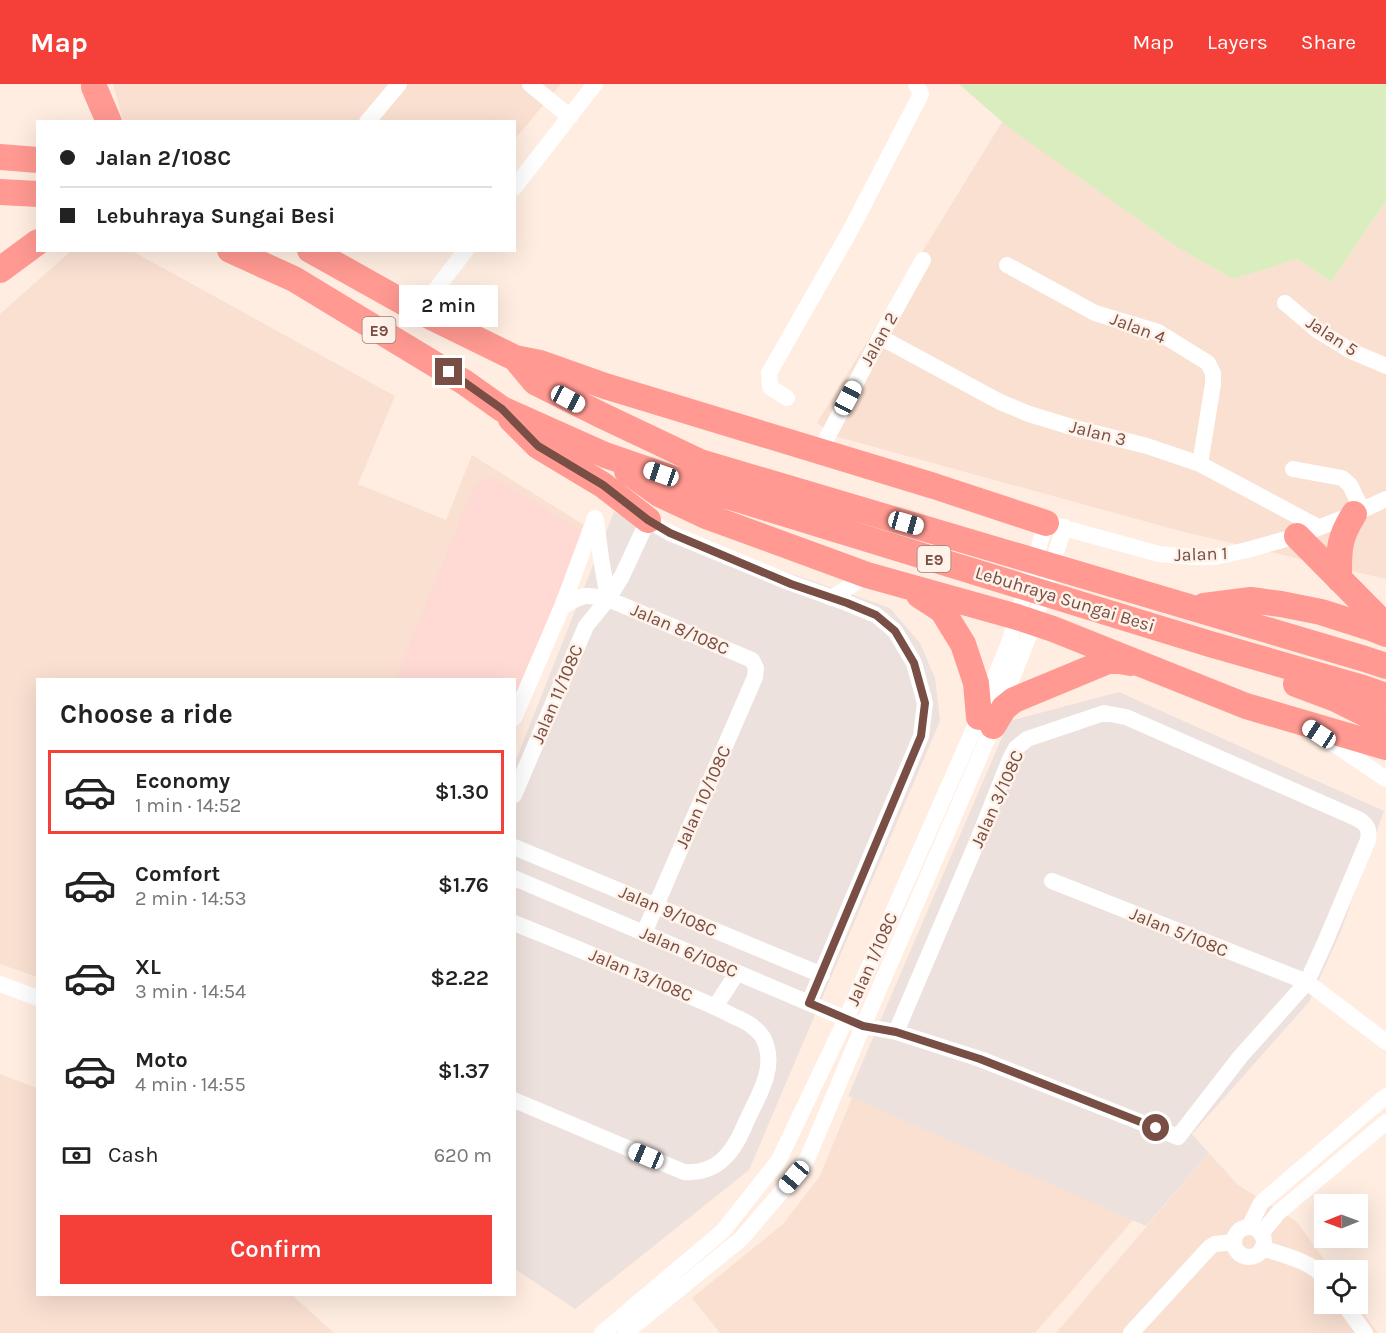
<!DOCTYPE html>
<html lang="en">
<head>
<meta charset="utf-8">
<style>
  :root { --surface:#fff; --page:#f6f6f6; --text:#222; --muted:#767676; --line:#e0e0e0; --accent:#f53f39 }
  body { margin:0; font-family:Karla,sans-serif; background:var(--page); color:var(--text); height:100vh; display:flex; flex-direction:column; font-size:22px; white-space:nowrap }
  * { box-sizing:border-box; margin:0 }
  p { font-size:20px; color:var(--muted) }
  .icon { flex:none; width:33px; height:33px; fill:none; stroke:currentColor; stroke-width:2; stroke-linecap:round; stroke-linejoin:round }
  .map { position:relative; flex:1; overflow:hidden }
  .details { position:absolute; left:36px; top:594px; width:480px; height:618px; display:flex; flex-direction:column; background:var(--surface); border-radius:0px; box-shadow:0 6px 24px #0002 }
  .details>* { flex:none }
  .guide { position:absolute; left:36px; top:36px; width:480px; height:132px; border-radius:0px; box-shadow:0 6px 24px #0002; display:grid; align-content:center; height:132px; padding:0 24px; background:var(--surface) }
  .needle { width:39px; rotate:269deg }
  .fabs { position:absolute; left:1314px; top:1110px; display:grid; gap:12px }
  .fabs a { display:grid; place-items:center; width:54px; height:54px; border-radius:0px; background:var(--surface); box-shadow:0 6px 24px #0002; font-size:30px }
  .end { position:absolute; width:27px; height:27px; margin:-14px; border:8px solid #784e45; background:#fff; box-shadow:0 0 0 3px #fff }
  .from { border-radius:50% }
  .bubble { position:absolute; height:42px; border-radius:0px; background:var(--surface); box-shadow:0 6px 24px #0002; font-size:20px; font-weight:600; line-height:42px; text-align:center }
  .car { position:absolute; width:18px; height:36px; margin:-18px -9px; border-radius:8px; box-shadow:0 0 4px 2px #0007; background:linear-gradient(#fff 24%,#345 0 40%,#fff 0 76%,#345 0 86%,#fff 0) }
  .guide b { display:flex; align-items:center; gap:21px; height:57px; font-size:22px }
  .guide b+b { border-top:2px solid var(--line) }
  .guide i { width:15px; height:15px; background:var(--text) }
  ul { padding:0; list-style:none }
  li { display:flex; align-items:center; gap:18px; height:84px; margin:0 12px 9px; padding:0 12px; border:3px solid transparent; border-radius:0px }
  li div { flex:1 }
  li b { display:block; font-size:22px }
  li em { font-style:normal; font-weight:600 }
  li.selected { border-color:var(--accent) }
  li>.icon { width:54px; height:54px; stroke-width:1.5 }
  h2 { padding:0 24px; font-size:27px; line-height:72px }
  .pay { display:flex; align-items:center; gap:15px; height:66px; padding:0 24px; font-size:22px }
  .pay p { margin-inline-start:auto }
  .action { display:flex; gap:12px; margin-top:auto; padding:12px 24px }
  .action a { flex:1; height:69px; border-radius:0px; background:var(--accent); color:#fff; font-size:24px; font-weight:600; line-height:69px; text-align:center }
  header { display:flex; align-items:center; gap:36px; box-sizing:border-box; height:84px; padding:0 30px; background:var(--accent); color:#fff }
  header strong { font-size:28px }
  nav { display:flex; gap:33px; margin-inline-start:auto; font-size:21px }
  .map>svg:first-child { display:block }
</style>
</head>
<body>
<header>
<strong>Map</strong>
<nav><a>Map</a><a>Layers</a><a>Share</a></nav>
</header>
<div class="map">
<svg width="1386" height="1249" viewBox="0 0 1386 1249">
  <rect width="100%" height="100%" fill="#ffede1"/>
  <path fill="#f9e0d1" d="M113 0H561L515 55 514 38 123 37Z
    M1002 38 1180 165 1233 195 1298 175 1331 198 1386 117V495L1184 448 838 353 817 339Z
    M71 167H132L395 312 358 400 446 436 472 371 584 441 514 595 38 596 37 893 0 880V230Z
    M0 990 37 1004 38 1210 292 1211 334 1249H0Z
    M854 1009 1140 1128 1035 1249H720L692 1214 783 1140 820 1092Z
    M1209 1069 1238 1101 1296 1137 1332 1186H1324V1220H1357L1378 1249H1056Z"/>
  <path fill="#ffd9d4" d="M489 394 498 397 583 448 515 617 514 596H395L472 407 480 398Z"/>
  <path fill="#ede1dd" d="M614 428 890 524 920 559 935 594 940 637 749 1086 575 1225 515 1185 514 681Z
    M1119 608 1384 727 1341 847 1309 918 1192 1050 1209 1069 1146 1142 848 1012 1009 637Z"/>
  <path fill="#daedbe" d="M959 0H1386V117L1331 198 1298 175 1233 195 1180 165 1008 43Z"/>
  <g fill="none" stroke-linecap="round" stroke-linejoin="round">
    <path stroke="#fff" stroke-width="16" d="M530 0 570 33
      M367 38 399 0
      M514 104 595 0
      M1007 181 1095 229 1158 248 1208 279 1213 289V300L1200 380
      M1285 219 1317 246 1351 267 1386 282
      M419 227 466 166
      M880 253 1000 318 1029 330 1075 344 1147 362 1200 380 1318 443
      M787 314 770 303 769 289 850 147 921 10 916 0
      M820 367 880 253 923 176
      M1293 385 1342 394 1350 401 1362 426
      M596 436 601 474 608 515
      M832 514 867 491
      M562 523C583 510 584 510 608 515L752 576 756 584 755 593 644 849
      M514 634 562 523 595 434
      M1319 650 1386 695
      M514 711 586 542 608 515 622 492 648 436 670 449 791 499 847 519 876 531 895 547 914 579 925 619 921 652 809 919
      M514 763 822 891
      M514 794 863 942 896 948 980 975 1178 1053 1240 973 1307 898 1326 856 1368 756C1370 746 1367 740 1358 735L1126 633 1104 629 1027 655 1016 664 1010 675 977 758 896 948
      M1052 797 1307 898 1386 958
      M514 839C567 860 619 882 671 904 692 913 713 921 733 932 740 935 748 938 753 943 760 948 764 953 766 961 776 989 754 1018 744 1043 732 1071 716 1090 684 1088L514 1016
      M0 900 38 914
      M715 923 737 889
      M1249 1143 1261 1119 1386 1012
      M1234 1158a15 15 0 1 1 30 0a15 15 0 1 1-30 0Z
      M1261 1150 1278 1129 1386 1038
      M1262 1164C1283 1171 1309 1176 1324 1193
      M1344 1220 1365 1249
      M602 1249 723 1147 779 1076 846 935 979 633 1009 559 1046 439 1159 470 1194 473H1215L1247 466 1297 452 1354 430 1386 415
      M625 1249 741 1155 794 1093 808 1073 863 942 993 642 1034 539 1064 443
      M1131 1249 1210 1163 1215 1160 1234 1158"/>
    <path stroke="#ff9991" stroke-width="26" d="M94 0V3L109 38
      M0 73 38 76
      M0 108 38 110
      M230 166 294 195 464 298 502 325 605 371 698 403 1210 560 1363 604 1386 612
      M310 166 419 227 515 274 535 298 601 331 700 378 1365 575 1386 582
      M0 186 38 158
      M515 274 540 279 605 302 934 402 1046 439
      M511 335 538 362 603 401 648 436
      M627 387 659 410 706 432 867 491 1017 533 1053 545 1246 622 1386 663
      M1297 452 1386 542
      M1339 495C1339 465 1338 456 1354 430
      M919 511 942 526 963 560 976 599 979 633
      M1204 522 1251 516 1281 520 1321 528 1368 543 1386 550
      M1296 600 1336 615 1386 640
      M993 642 1004 624 1014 616 1108 577H1119L1131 579"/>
  </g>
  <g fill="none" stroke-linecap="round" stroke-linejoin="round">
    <path stroke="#784e45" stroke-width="8" d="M449 288 464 298 502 325 538 362 603 401 648 436 670 449 791 500 847 519 876 531 895 547 914 579 925 619 921 652 809 919 863 942 896 948 980 975 1156 1044"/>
  </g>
  <g text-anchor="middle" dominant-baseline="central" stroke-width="5" stroke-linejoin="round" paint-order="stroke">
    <g fill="#fff2e9" stroke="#a07f76" stroke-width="1.5">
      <rect x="362.5" y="233" width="33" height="26" rx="4.5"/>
      <rect x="917.5" y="462" width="33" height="26" rx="4.5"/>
    </g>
    <g font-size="16" font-weight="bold" fill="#784e45">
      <text x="379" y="246">E9</text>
      <text x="934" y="475">E9</text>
    </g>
    <g font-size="18" fill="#784e45" stroke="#fff2e9">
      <text transform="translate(1138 244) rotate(21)">Jalan 4</text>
      <text transform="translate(1332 252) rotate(33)">Jalan 5</text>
      <text transform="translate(879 255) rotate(-61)">Jalan 2</text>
      <text transform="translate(1098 349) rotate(14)">Jalan 3</text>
      <text transform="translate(1201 470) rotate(-2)">Jalan 1</text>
      <text transform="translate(1065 515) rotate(17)">Lebuhraya Sungai Besi</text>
      <text transform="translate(680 545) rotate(23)">Jalan 8/108C</text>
      <text transform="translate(557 610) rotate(-67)">Jalan 11/108C</text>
      <text transform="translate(703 713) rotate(-66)">Jalan 10/108C</text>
      <text transform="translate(997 715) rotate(-66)">Jalan 3/108C</text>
      <text transform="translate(668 827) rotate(23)">Jalan 9/108C</text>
      <text transform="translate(1179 848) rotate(22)">Jalan 5/108C</text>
      <text transform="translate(689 868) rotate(23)">Jalan 6/108C</text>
      <text transform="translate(872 875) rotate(-66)">Jalan 1/108C</text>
      <text transform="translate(641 891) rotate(23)">Jalan 13/108C</text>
    </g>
  </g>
</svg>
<div class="fabs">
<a><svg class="needle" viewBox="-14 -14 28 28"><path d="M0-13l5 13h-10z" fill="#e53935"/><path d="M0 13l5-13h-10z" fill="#767676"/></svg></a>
<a><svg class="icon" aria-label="locate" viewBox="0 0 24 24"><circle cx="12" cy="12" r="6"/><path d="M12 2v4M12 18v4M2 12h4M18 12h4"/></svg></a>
</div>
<i class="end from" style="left:1156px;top:1044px"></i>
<i class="end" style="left:449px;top:288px"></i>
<div class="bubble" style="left:399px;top:201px;width:99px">2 min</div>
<i class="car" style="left:848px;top:314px;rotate:28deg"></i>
<i class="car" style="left:568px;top:315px;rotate:118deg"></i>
<i class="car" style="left:661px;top:390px;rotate:289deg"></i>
<i class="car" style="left:906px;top:439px;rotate:106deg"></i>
<i class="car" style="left:1319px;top:650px;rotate:303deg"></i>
<i class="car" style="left:646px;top:1072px;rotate:293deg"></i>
<i class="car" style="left:794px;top:1093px;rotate:220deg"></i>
<div class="guide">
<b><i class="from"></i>Jalan 2/108C</b>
<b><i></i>Lebuhraya Sungai Besi</b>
</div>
<section class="details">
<h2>Choose a ride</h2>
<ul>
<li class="selected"><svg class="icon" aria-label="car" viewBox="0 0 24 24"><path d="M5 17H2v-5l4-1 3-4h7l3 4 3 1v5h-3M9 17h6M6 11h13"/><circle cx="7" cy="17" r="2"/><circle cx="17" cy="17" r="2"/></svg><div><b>Economy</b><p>1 min · 14:52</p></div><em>$1.30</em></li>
<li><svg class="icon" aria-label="car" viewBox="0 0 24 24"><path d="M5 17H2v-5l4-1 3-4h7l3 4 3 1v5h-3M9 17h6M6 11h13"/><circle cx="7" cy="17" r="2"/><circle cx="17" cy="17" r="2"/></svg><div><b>Comfort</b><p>2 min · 14:53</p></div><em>$1.76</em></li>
<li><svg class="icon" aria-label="car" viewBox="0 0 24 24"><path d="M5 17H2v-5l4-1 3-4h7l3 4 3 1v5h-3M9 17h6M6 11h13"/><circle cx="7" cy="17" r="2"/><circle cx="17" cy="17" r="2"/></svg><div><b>XL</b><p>3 min · 14:54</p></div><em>$2.22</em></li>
<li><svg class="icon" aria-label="car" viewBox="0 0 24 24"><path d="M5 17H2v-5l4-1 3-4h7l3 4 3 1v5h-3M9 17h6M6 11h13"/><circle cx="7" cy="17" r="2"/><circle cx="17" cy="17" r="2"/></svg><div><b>Moto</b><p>4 min · 14:55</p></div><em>$1.37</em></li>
</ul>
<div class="pay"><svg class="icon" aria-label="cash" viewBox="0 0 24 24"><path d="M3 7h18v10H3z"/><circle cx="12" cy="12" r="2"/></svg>Cash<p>620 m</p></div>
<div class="action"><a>Confirm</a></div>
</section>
</div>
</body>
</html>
